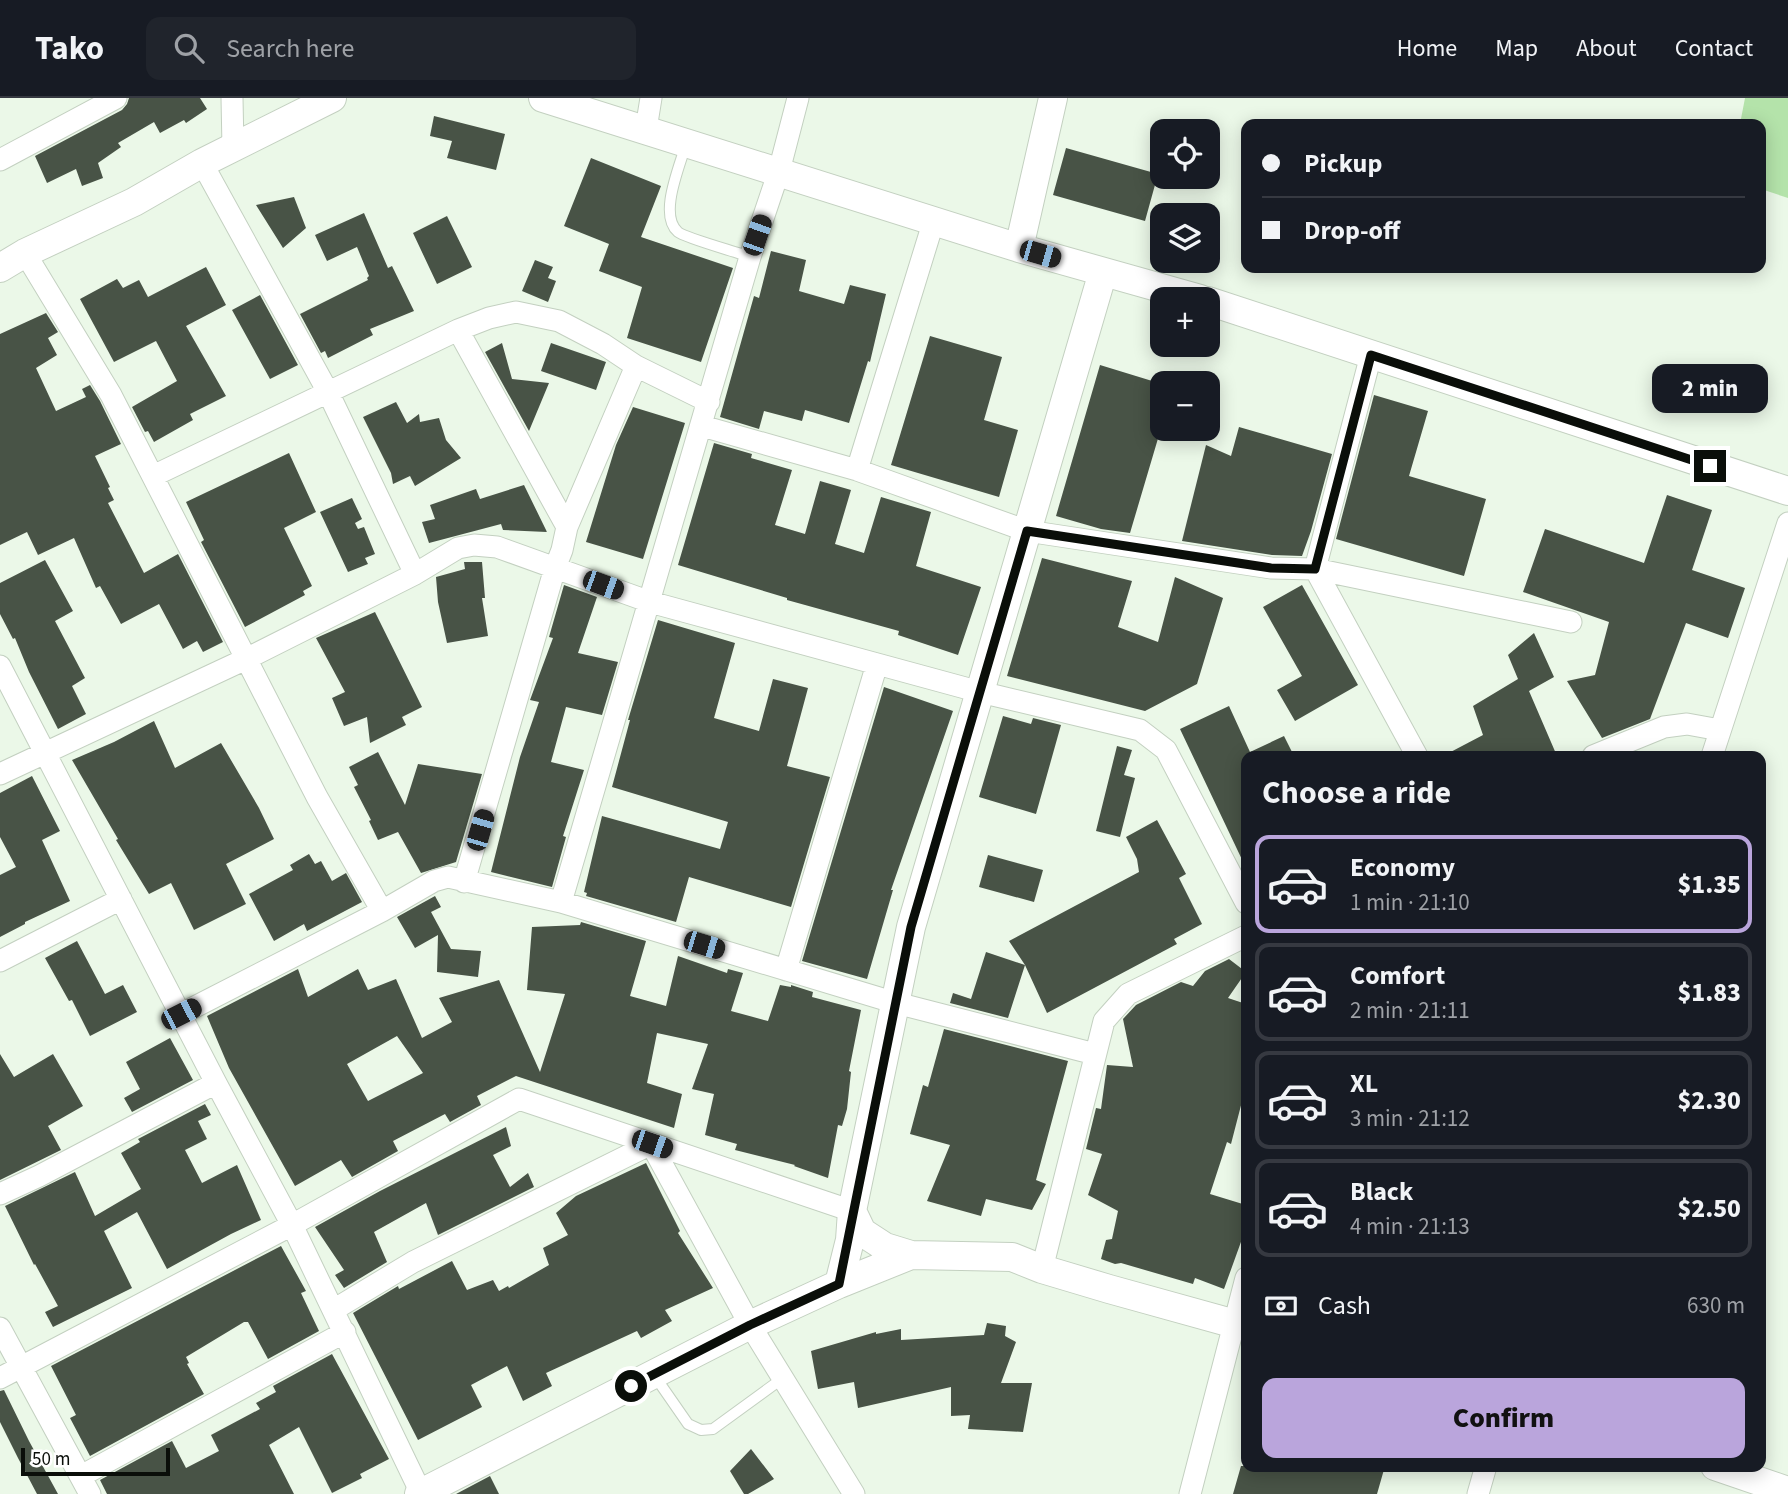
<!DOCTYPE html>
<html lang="en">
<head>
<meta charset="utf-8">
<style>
  :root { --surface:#171b24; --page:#20242c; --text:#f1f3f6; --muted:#9ea1a6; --line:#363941; --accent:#baa5dc }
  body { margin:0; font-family:"Source Sans 3",sans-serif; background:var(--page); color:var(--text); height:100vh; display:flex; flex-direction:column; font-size:26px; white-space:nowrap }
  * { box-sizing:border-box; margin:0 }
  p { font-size:23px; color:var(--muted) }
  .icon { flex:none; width:38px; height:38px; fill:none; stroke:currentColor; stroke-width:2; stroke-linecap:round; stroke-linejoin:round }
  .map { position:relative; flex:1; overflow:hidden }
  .sheet { position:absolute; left:1241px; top:653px; width:525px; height:721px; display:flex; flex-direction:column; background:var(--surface); border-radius:14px; box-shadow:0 4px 18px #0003 }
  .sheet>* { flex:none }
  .top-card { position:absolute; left:1241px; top:21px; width:525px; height:154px; border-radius:14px; box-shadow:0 4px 18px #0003; display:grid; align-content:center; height:154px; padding:0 21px; background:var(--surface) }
  .fabs { position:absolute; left:1150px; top:21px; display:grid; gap:14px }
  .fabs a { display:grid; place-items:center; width:70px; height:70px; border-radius:14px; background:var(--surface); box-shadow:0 4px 18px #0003; font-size:35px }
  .scale { position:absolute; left:21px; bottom:18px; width:149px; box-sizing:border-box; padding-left:7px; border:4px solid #0a0e09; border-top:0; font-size:19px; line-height:24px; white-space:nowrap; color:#0a0e09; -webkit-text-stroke:5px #fff; paint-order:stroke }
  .end { position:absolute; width:32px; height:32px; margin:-16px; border:9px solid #0a0e09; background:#fff; box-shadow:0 0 0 4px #fff }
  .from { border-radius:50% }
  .bubble { position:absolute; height:49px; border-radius:14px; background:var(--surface); box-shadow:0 4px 18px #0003; font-size:23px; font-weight:800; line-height:49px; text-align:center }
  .car { position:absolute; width:21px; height:42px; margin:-21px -10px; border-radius:9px; box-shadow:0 0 5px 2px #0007; background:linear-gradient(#222 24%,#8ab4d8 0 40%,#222 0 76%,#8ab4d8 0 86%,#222 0) }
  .top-card b { display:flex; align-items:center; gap:24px; height:66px; font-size:26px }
  .top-card b+b { border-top:2px solid var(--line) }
  .top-card i { width:18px; height:18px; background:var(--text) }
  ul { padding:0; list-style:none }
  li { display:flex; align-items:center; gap:21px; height:98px; margin:0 14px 10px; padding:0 7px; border:4px solid var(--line); border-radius:14px }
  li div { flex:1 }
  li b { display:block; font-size:26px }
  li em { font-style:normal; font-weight:800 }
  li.on { border-color:var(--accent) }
  li>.icon { width:63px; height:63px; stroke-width:1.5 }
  h2 { padding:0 21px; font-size:32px; line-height:84px }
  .pay { display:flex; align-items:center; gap:18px; height:77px; padding:0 21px; font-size:26px }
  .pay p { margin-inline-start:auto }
  .cta { display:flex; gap:14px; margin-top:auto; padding:14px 21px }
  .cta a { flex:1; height:80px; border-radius:14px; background:var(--accent); color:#111; font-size:28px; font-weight:800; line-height:80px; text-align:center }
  header { display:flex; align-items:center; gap:42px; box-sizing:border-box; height:98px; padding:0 35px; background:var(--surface); border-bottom:2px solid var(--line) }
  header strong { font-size:33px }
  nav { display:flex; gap:38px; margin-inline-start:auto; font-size:24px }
  .search { width:490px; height:63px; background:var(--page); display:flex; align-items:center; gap:18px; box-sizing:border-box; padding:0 24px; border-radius:14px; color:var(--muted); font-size:26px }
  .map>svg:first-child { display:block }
</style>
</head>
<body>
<header>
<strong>Tako</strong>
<div class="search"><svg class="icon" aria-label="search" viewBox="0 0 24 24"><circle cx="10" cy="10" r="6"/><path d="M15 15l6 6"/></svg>Search here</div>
<nav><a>Home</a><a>Map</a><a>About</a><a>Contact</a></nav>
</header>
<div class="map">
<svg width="1788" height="1396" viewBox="0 0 1788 1396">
  <rect width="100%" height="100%" fill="#ebf8e8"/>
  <path fill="#b4e3aa" d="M1745 0H1788V100L1761 91 1760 26H1740Z"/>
  <path fill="#485346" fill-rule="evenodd" d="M129 0H200L207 11 186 25 184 22 160 35 154 24 118 45 121 49 98 65 103 80 82 88 76 71 47 85 35 58 122 12 127 6Z
    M434 18 505 36 496 72 447 60 452 43 430 38Z
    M1066 50 1158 76 1145 123 1053 97Z
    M591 60 661 88 641 139 733 170 701 264 627 240 642 189 599 173 609 146 564 128Z
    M294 99 306 130 283 150 256 107Z
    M364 115 388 170 392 168 414 213 370 231 373 237 328 260 325 253 321 255 300 216 368 182 367 180 369 178 357 149 327 163 315 137Z
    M447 118 472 169 437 186 413 135Z
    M771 153 806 162 799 193 844 206 850 187 886 196 870 264 868 263 849 325 805 312 802 323 764 313 759 331 720 319 754 198 759 200Z
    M535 162 553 169 548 180 556 183 548 204 522 193Z
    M206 169 226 207 186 228 226 298 190 316 193 322 154 344 148 333 145 334 132 309 177 283 156 243 114 264 80 201 117 181 123 190 139 182 148 199Z
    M260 197 298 267 270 281 232 212Z
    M46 215 58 234 48 240 57 257 36 270 56 313 86 299 82 291 90 287 100 303 121 346 95 358 110 389 108 390 114 402 108 405 144 475 178 456 223 544 203 554 197 543 183 551 159 506 121 526 100 488 96 490 74 440 38 457 27 434 0 447V236Z
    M930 238 1002 259 984 322 1018 332 999 399 891 367Z
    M502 245 512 281 549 285 529 333 485 254Z
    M551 245 606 264 596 292 541 273Z
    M1100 267 1162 286V327L1130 435 1101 431 1056 418Z
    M1374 297 1428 313 1409 378 1486 401 1464 478 1336 441Z
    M396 304 407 325 419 316 420 324 439 320 446 342 461 360 415 388 410 378 393 386 391 375 363 319Z
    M633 309 685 325 643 461 586 444 616 347Z
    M1239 329 1332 356 1311 433 1302 458 1272 457 1182 443 1206 347 1231 358Z
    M714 345 752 356 751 360 792 372 775 427 805 436 820 383 851 392 835 446 864 455 881 399 931 414 916 468 981 489 958 557 898 537 899 533 787 502V500L678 467Z
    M289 355 316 414 284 430 312 488 303 493 305 497 245 529 201 444 204 442 186 404Z
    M524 387 547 434 503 432 501 426 429 445 422 424 435 421 430 407 476 391 480 401Z
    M1667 397 1712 412 1692 472 1745 490 1728 540 1686 525 1650 621 1602 640 1567 583 1595 577 1609 524 1523 494 1545 431 1644 465Z
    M352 400 362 421 355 425 358 431 364 429 375 456 365 460 368 466 348 474 320 414Z
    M1042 460 1132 483 1118 529 1158 544 1175 479 1223 500 1197 586 1145 613 1007 578Z
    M45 462 73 513 55 523 85 580 72 588 86 616 58 631 29 574 15 540 13 541 0 516V485Z
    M464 464H482L485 500H482L488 538 447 545 438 504 436 479 465 471Z
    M564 487 597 499 578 555 618 564 602 617 566 609 551 664 584 672 563 738 566 739 552 789 491 774 520 659 539 604 530 602 553 540 549 539Z
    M1302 487 1358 587 1295 623 1277 592 1302 578 1263 509Z
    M375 514 422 609 402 619 406 627 370 645 367 619 344 628 332 600 345 594 316 540Z
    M658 522 735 545 714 620 759 633 773 581 808 590 787 668 830 679 791 809 689 779 676 824 586 798 587 795 584 794 602 718 720 751 728 724 612 689 630 622H628Z
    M1534 535 1554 579 1529 593 1557 658H1443L1483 637 1473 608 1518 581 1508 557Z
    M884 589 953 613 891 792H893L867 881 802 863Z
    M1229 608 1250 654 1284 638 1294 658H1246V770L1180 631Z
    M1003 618 1031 626 1033 620 1061 627 1036 716 979 699Z
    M154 623 175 670 221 645 259 710 274 741 226 766 246 806 194 832 171 785 149 796 116 742 118 741 72 662 114 644Z
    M1117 648 1132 652 1124 677 1135 680 1120 739 1096 733Z
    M378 654 405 707 418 666 482 676 456 764 421 775 398 734 378 742 369 723 371 722 354 689 358 687 349 669Z
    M32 678 60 733 42 742 70 803 25 824V826L0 839V777L16 769 0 739V695Z
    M1157 722 1186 776 1179 780 1202 826 1174 841 1177 846 1047 915 1025 867 1009 843 1139 774 1137 761 1126 739Z
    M309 756 315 766 321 763 332 783 346 775 362 804 307 833 304 826 274 843 249 796 293 772 290 767Z
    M988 757 1043 772 1034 804 979 789Z
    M435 798 441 809 431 814 451 851 481 853 478 879 437 874 438 837 415 850 397 819Z
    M581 824 646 843 630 898 666 908 678 858 727 875 728 871 743 875 731 913 768 923 780 887 791 889V887L813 894 812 899 861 912 849 973 851 974 847 1011 842 1028 838 1027 828 1080 794 1068 795 1067 735 1052 737 1046 705 1037 714 996 692 991 708 946 657 935 647 985 682 996 674 1030 516 978 477 998 481 1007 450 1024 445 1016 393 1043 398 1053 352 1079 341 1062 295 1088 229 970 207 918 298 871 308 899 358 871 368 892 396 881 422 940 452 924 439 900 499 882 540 974 565 896 527 892 532 829 580 827ZM397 938 423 975 368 1003 347 966Z
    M77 843 105 896 123 887 137 914 90 938 72 902 69 903 45 860Z
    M986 854 1025 867 1008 920 950 905 953 895 971 901Z
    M1229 861 1246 874 1228 900 1246 906V988L1231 1046 1227 1044 1210 1096 1246 1107V1130L1224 1191 1195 1180 1193 1186 1121 1165 1115 1166 1101 1161 1106 1142 1112 1141 1118 1113 1088 1097 1102 1056 1086 1051 1096 1010 1101 1011 1107 967 1133 969 1123 921 1136 907 1181 884 1193 888 1205 873Z
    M944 931 1068 963 1036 1082 1046 1086 1032 1112 986 1101 981 1118 927 1103 950 1047 910 1036 923 987 928 989Z
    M170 940 193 982 132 1014 124 1000 140 991 126 964Z
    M0 956 14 979 53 956 83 1008 48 1028 61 1052 0 1082Z
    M205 1006 211 1017 198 1023 207 1041 185 1052 202 1085 237 1067 261 1122 231 1136 167 1171 137 1114 104 1133 132 1190 53 1229 45 1214 58 1208 35 1166 34 1167 5 1108 75 1074 95 1118 141 1091 121 1055 140 1044 138 1041Z
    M506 1029 511 1048 493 1057 510 1089 528 1075 534 1089 438 1137 426 1105 374 1134 387 1164 344 1190 335 1177 344 1172 315 1129 380 1093Z
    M646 1065 680 1133 678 1135 713 1190 665 1212 672 1223 641 1240 637 1233 546 1275 552 1288 523 1303 507 1268 471 1287 482 1309 418 1342 353 1215 398 1188 399 1191 452 1163 467 1192 493 1182 499 1193 508 1188 509 1190 549 1167 543 1150 568 1137 556 1115 576 1098Z
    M281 1148 306 1193 301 1195 319 1233 268 1261 248 1224H244L186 1259 189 1265 187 1266 204 1296 90 1358 70 1320 76 1317 51 1268Z
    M987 1225 1006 1228 1005 1238 1016 1244 1001 1285H1032L1023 1334 968 1331 970 1317 951 1318V1289L858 1310 854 1284 818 1291 811 1253 876 1234V1236L901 1231V1242L984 1237Z
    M332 1256 389 1361 360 1376 362 1380 332 1395 299 1329 269 1347 294 1396H107L100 1382 172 1343 186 1370 219 1353 211 1337 260 1311 256 1305 276 1294 273 1288Z
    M4 1292 29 1343 58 1396H37L18 1360 0 1324V1293Z
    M751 1351 774 1381 748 1396H744L730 1373Z
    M1241 1368H1385L1377 1396H1233Z
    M490 1378 499 1396H456Z"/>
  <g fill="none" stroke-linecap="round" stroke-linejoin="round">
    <g stroke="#c3d0c0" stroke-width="12">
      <path id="service" d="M686 46C680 68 658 117 678 134 685 140 737 154 750 159
        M654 1277 688 1326 701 1332 713 1331 783 1280"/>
    </g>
    <g stroke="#c3d0c0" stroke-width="23">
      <path id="minor" d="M232 0 233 50
        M646 31 651 0
        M0 62 116 0
        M202 65 328 294 415 476
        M25 155 111 297 317 699 382 813
        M458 232 567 429 562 452 555 470 464 784
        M1371 257 1315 471 1417 658
        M702 328 857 372 1027 433 1271 470 1315 471 1571 524
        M857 372 934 122
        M153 378 458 232 489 220 516 214 559 223 603 246 636 268 709 304
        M567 429 636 268
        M0 568 216 985 292 1127 421 1395
        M1593 658 1664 629 1687 626 1720 632
        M1712 658 1788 425
        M0 676 248 560 415 476 458 450 474 447 497 449 650 504 980 594 1140 632 1166 652 1246 805
        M561 804 750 159 779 73 798 0
        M0 863 121 801
        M786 872 877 566
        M181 916 382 813 434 783 448 779 561 804 896 905 1095 956
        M0 1096 39 1078 216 985
        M1042 1171 1104 923 1128 896 1246 838
        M335 1211 413 1164 651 1046 750 1227 854 1396
        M0 1230 90 1396
        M0 1280 292 1127 519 1001 852 1113
        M81 1378 345 1234
        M1190 1396 1246 1180
        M1478 1396 1486 1368"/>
    </g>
    <g stroke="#c3d0c0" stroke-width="30">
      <path id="tertiary" d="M543 0 1019 150 1200 201
        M1019 150 1053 0
        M0 170 25 155 134 104 202 65 332 0
        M1208 203 1788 393
        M911 1157 885 1149 862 1134 852 1113 911 829 1103 174
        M839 1186 850 1142 852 1113
        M1715 1368 1788 1393
        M419 1396 750 1227 839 1186 911 1157 1012 1159 1042 1171 1109 1191 1246 1229"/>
    </g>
    <use href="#service" stroke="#fff" stroke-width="10"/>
    <use href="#minor" stroke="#fff" stroke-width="21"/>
    <use href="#tertiary" stroke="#fff" stroke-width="28"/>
  </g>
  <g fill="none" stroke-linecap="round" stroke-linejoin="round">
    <path stroke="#0a0e09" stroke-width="9" d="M631 1288 750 1227 839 1186 911 829 1027 433 1271 470 1315 471 1371 257 1710 368"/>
  </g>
</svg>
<div class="fabs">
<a><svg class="icon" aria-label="locate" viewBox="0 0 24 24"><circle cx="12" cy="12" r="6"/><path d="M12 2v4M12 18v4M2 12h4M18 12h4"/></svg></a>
<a><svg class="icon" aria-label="layers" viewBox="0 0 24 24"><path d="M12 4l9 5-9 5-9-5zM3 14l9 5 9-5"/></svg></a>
<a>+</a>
<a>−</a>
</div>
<div class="scale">50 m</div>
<i class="end from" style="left:631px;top:1288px"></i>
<i class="end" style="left:1710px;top:368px"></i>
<div class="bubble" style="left:1652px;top:266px;width:116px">2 min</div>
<i class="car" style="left:757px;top:137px;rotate:19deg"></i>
<i class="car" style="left:1040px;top:156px;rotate:106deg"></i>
<i class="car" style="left:603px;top:487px;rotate:110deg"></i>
<i class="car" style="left:480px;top:732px;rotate:16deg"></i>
<i class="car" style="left:704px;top:847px;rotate:107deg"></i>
<i class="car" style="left:181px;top:916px;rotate:63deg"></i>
<i class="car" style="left:652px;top:1046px;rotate:109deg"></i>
<div class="top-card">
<b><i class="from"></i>Pickup</b>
<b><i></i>Drop-off</b>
</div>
<section class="sheet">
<h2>Choose a ride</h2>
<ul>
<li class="on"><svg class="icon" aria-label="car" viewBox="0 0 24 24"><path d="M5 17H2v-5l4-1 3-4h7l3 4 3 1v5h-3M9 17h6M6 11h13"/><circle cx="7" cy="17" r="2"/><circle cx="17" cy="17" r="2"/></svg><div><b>Economy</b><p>1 min · 21:10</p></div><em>$1.35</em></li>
<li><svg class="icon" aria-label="car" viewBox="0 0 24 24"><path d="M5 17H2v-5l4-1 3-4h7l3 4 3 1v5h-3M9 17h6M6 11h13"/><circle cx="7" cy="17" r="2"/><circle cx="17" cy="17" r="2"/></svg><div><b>Comfort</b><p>2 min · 21:11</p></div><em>$1.83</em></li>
<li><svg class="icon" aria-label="car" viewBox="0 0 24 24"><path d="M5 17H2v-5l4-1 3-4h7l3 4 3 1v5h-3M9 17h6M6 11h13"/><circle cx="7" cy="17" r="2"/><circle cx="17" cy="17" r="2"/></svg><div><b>XL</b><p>3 min · 21:12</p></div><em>$2.30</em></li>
<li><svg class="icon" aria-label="car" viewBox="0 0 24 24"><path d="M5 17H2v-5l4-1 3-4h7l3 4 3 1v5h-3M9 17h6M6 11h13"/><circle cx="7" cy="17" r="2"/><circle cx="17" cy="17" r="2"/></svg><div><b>Black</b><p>4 min · 21:13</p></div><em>$2.50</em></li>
</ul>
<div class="pay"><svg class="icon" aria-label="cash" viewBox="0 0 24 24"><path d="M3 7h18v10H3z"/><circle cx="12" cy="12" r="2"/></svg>Cash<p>630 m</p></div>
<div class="cta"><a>Confirm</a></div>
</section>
</div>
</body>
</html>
